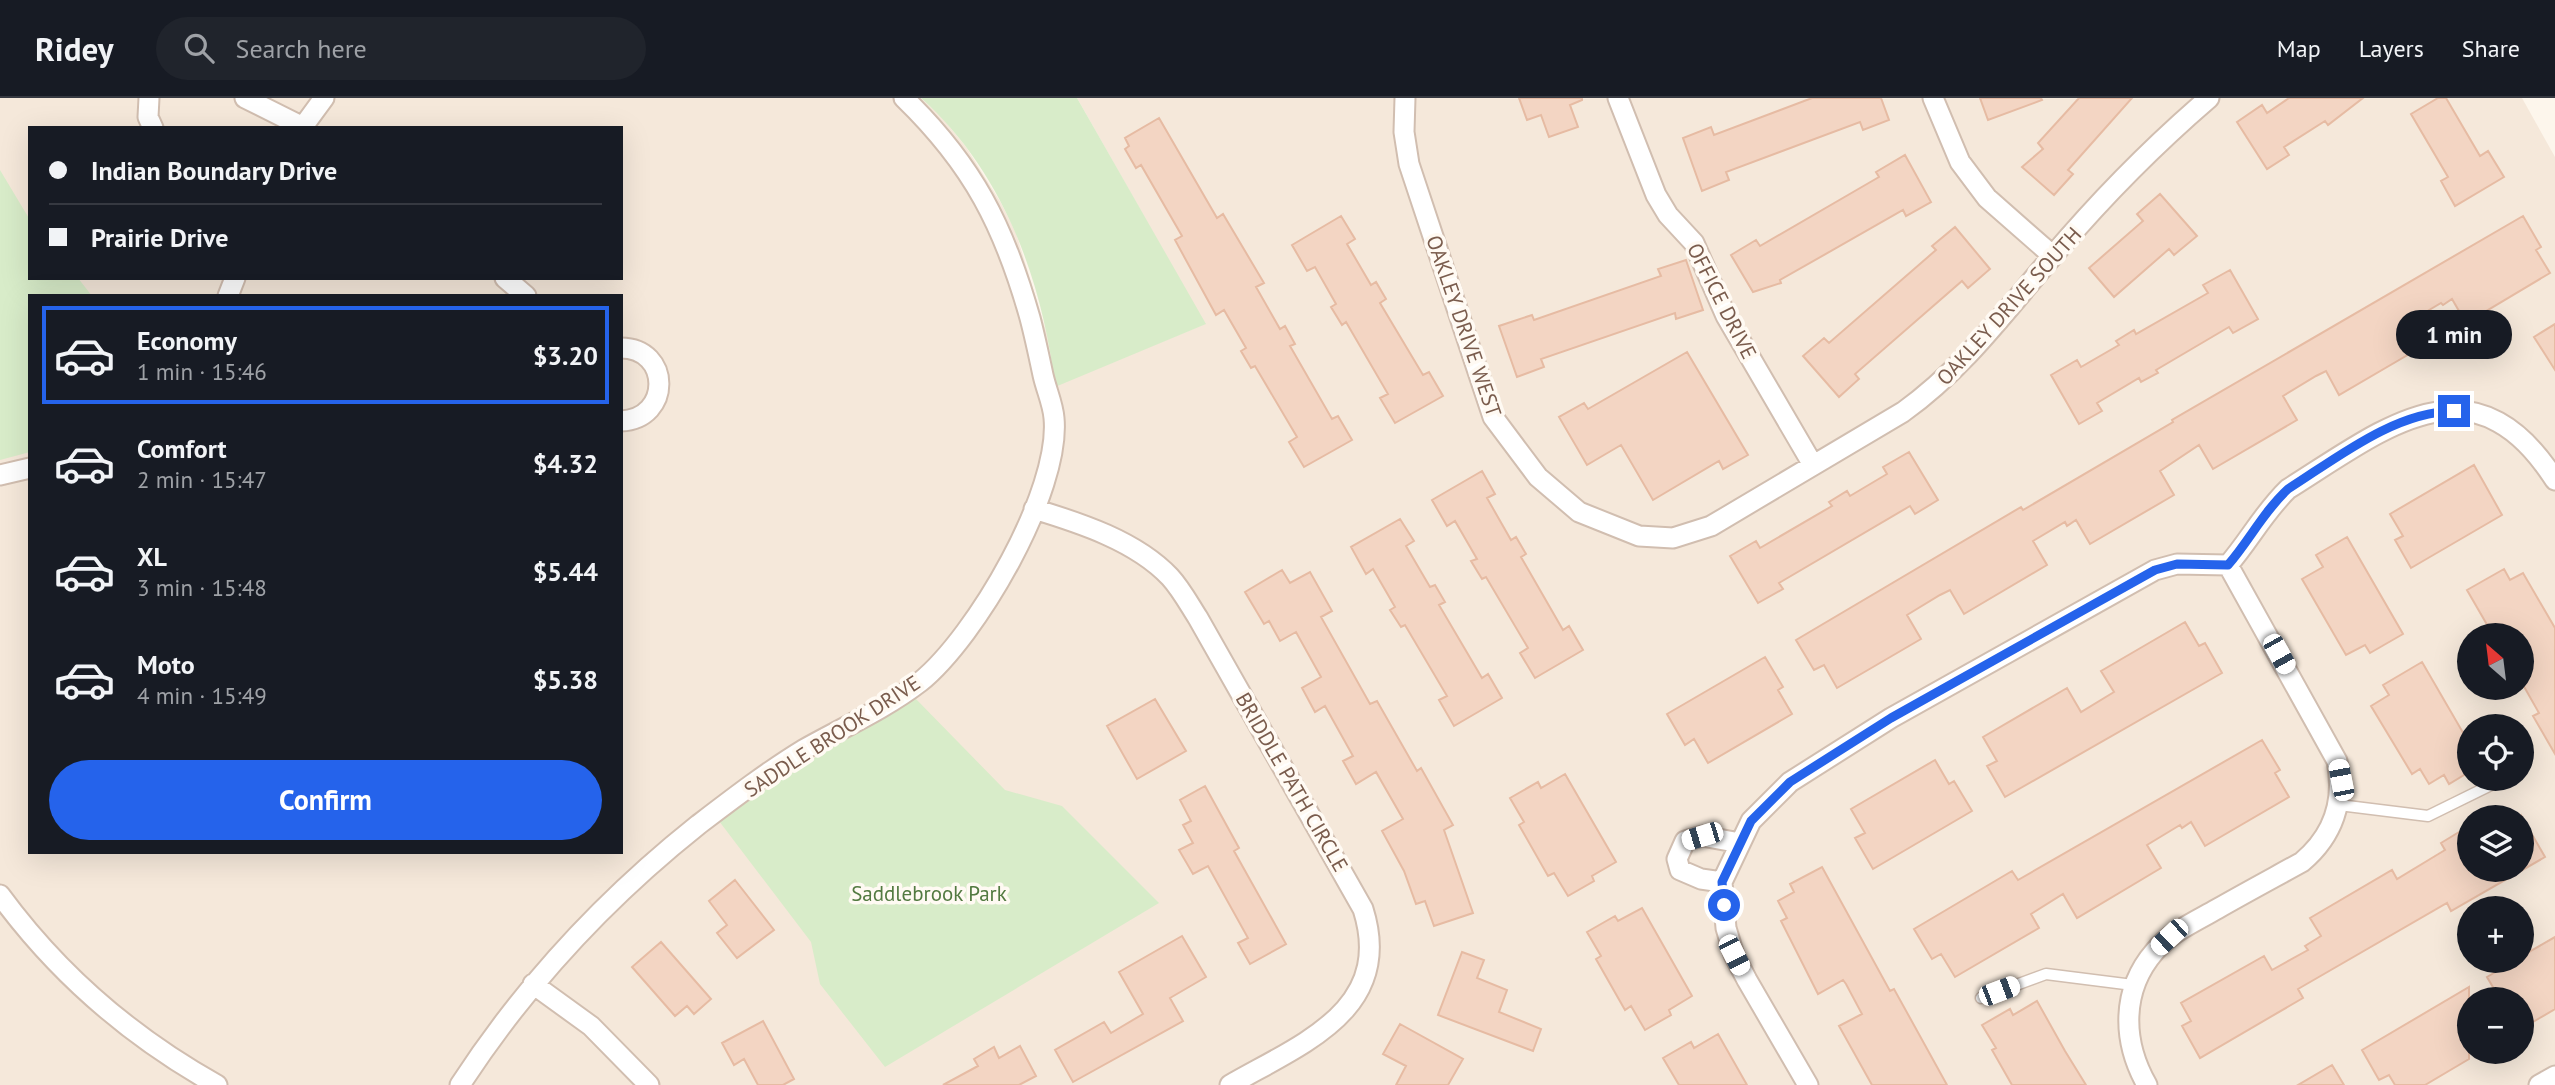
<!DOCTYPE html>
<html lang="en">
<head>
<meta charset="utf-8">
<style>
  :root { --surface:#171b24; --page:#20242c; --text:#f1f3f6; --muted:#9ea1a6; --line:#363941; --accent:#2563eb }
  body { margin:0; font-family:"PT Sans",sans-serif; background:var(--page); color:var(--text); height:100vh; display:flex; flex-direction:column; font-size:26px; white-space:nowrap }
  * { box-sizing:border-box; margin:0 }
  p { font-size:23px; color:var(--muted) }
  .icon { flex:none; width:38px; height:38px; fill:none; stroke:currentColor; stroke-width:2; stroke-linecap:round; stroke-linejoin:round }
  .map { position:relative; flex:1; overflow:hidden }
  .side { position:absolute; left:28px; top:196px; width:595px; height:560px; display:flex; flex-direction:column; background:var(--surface); border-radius:0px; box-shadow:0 7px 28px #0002 }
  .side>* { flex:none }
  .guide { position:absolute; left:28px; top:28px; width:595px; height:154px; border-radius:0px; box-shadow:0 7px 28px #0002; display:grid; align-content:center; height:154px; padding:0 21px; background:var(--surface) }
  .needle { width:46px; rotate:332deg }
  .buttons { position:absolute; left:2457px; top:525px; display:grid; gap:14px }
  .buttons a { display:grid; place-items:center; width:77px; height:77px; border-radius:50%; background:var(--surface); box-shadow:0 7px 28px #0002; font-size:35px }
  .end { position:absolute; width:32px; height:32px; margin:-16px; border:9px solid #2563eb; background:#fff; box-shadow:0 0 0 4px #fff }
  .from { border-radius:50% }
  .bubble { position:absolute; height:49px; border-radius:24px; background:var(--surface); box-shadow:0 7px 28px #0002; font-size:23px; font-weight:600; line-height:49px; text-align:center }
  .car { position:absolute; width:21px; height:42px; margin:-21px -10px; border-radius:9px; box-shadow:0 0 5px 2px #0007; background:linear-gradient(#fff 24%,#345 0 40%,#fff 0 76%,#345 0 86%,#fff 0) }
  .guide b { display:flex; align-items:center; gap:24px; height:66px; font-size:26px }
  .guide b+b { border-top:2px solid var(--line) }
  .guide i { width:18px; height:18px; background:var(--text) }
  ul { padding:12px 0 0; list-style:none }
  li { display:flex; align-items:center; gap:21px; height:98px; margin:0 14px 10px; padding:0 7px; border:4px solid transparent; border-radius:0px }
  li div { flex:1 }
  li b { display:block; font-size:26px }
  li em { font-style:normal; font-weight:600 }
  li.on { border-color:var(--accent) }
  li>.icon { width:63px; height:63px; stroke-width:1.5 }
  .primary-button { display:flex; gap:14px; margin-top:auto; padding:14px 21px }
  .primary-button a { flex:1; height:80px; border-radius:42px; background:var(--accent); color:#fff; font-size:28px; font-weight:600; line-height:80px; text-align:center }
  header { display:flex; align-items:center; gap:42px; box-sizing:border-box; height:98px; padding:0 35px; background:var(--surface); border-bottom:2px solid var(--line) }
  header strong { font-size:33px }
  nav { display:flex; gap:38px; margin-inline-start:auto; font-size:24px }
  .search { width:490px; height:63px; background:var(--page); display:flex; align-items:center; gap:18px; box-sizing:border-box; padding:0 24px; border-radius:38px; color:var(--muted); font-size:26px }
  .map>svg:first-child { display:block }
</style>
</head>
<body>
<header>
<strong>Ridey</strong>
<div class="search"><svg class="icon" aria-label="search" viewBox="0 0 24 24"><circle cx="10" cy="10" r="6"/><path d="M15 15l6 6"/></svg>Search here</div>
<nav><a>Map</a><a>Layers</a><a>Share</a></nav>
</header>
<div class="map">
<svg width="2555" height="987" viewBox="0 0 2555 987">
  <rect width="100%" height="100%" fill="#fdf6ec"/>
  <path fill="#f5e8da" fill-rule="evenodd" d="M0 0H921L940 17 966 49 1001 105 1016 135 1047 236 1055 288 1205 226 1077 0H2522L2555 59V987H0ZM30 30H621V180H30ZM30 198H621V754H30ZM2469 537H2522V590H2469ZM2469 628H2522V681H2469ZM2469 719H2522V772H2469ZM2469 810H2522V863H2469ZM2469 901H2522V954H2469Z"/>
  <path fill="#d8ecc9" d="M921 0H1077L1206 226 1055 289C1043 182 1002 72 921 0Z
    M0 72 30 122V180H78L92 198H30V354L0 362Z
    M915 600 1005 692 1062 708 1159 805 885 969 820 886 811 844 719 723 806 665Z"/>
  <path fill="#f3d5c3" stroke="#e6bba3" stroke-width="2" d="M1519 0H1582V2L1570 7 1578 29 1549 39 1541 17 1527 22Z
    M1812 0H1881L1889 22 1863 32 1860 24 1726 74 1729 82 1702 93 1683 40 1711 29 1714 37Z
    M1980 0H2041L2042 2 1988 22Z
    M2079 0H2132L2068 72 2073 76 2054 97 2022 69 2043 51 2038 45Z
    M2289 0H2363L2328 27 2325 23 2284 49 2289 57 2267 71 2237 24 2262 7 2267 15Z
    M2438 0H2446L2480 58 2488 53 2504 79 2455 108 2441 83 2448 79 2411 16Z
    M1159 20 1217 120 1223 116 1264 185 1256 189 1280 231 1285 228 1295 246 1290 248 1332 321 1338 318 1352 342 1304 369 1289 344 1297 339 1255 268 1251 270 1241 253 1246 250 1224 212 1216 217 1175 142 1182 138 1141 67 1136 70 1125 51 1129 48 1125 40Z
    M1905 57 1931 104 1906 118 1903 112 1780 182 1781 185 1753 194 1731 157 1756 142 1760 148 1879 79 1876 74Z
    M2160 96 2197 138 2174 157 2169 151 2114 199 2089 170 2143 123 2137 116Z
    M1341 118 1355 141 1347 146 1371 187 1376 184 1386 201 1380 205 1423 277 1429 274 1443 298 1395 325 1380 300 1388 296 1346 224 1342 227 1331 209 1336 206 1315 169 1307 173 1292 147Z
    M2523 118 2541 149 2536 152 2550 175 2466 225 2452 201 2443 207 2441 205 2409 224 2423 248 2339 297 2326 273 2316 278 2283 298 2297 322 2213 371 2199 347 2160 373 2174 397 2090 446 2076 422 2067 428 2065 424 2033 443 2047 467 1964 516 1950 492 1940 497 1907 517 1921 541 1837 590 1824 567 1814 572 1796 542 2021 409 2023 412 2173 324 2172 322Z
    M1955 129 1990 171 1968 190 1962 183 1855 276 1859 281 1839 299 1803 258 1824 240 1829 245 1936 152 1932 148Z
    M1686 162 1703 212 1676 221 1675 215 1541 261 1544 269 1517 279 1499 228 1532 217 1534 222 1661 178 1658 171Z
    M2230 172 2258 221 2233 235 2229 229 2156 272 2158 275 2141 284 2139 280 2097 305 2102 313 2079 326 2051 277 2077 262 2081 269 2119 247 2116 243 2134 232 2136 236 2208 195 2203 187Z
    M2555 226V272L2534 239Z
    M1687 254 1748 357 1723 371 1719 363 1653 402 1621 347 1587 367 1559 319 1584 305 1588 311Z
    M1909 354 1938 402 1915 416 1910 408 1779 485 1783 491 1758 505 1730 458 1756 443 1760 450 1832 408 1829 404 1847 393 1850 398 1887 376 1883 369Z
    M2474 367 2502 417 2411 470 2395 442 2403 438 2390 416Z
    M1482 373 1495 396 1487 400 1511 442 1516 439 1526 456 1521 459 1563 532 1569 528 1583 552 1535 580 1520 555 1528 550 1486 479 1482 481 1471 463 1477 461 1455 423 1447 428 1432 402Z
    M1400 421 1414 443 1406 448 1430 489 1435 487 1445 504 1439 507 1482 580 1488 576 1502 600 1454 628 1439 602 1447 598 1405 527 1401 529 1390 512 1395 509 1373 471 1366 476 1351 449Z
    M2347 439 2403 536 2370 555 2365 547 2346 557 2302 481 2323 469 2316 457Z
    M2504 471 2510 482 2523 475 2555 530V656L2533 618 2539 615 2522 585V537H2493L2467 492Z
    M1282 472 1290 485 1310 474 1332 513 1321 519 1370 606 1377 603 1417 673 1421 670 1453 727 1444 732 1473 815 1434 828 1425 803 1416 806 1404 773 1382 733 1403 721 1376 674 1356 686 1343 663 1353 658 1325 608 1315 614 1302 590 1321 579 1296 534 1280 543 1269 523 1264 526 1245 494Z
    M2185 524 2199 548 2205 545 2222 575 2005 699 1987 668 1997 663 1983 639 2067 590 2081 614 2114 594 2101 573Z
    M1765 559 1783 589 1778 592 1792 616 1708 665 1694 641 1685 647 1667 616Z
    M2422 564 2469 645V674L2449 686 2444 677 2429 686 2420 671 2412 676 2371 608 2389 597 2383 587Z
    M1155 601 1186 653 1137 681 1107 628Z
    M2262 642 2280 672 2275 675 2289 699 2205 748 2191 724 2182 730 2180 727 2147 747 2161 770 2077 820 2063 796 2031 816 2039 830 1955 879 1941 856 1932 861 1914 831 2012 773 2018 782Z
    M1935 662 1949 686 1954 683 1972 713 1873 771 1855 740 1865 735 1851 711Z
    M1565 676 1616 764 1592 778 1594 783 1568 798 1554 775 1548 778 1519 727 1524 724 1510 700 1538 684 1541 690Z
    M1205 688 1239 750 1234 753 1286 846 1250 866 1238 845 1248 840 1208 768 1193 776 1179 752 1193 745 1183 727 1191 723 1180 702Z
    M2522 719 2545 759 2451 813 2447 805 2298 891 2303 900 2200 960 2182 928 2191 923 2181 905 2264 858 2272 872 2308 852 2305 848 2321 838 2310 820 2392 772 2397 781 2445 752 2441 745 2469 728V772H2522Z
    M1822 769 1890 893 1894 891 1947 987H1872L1839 928 1862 916 1846 886 1843 882 1818 896 1781 823 1787 820 1778 803 1794 794 1790 786Z
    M735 782 774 832 737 860 717 835 727 827 709 803Z
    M1642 810 1692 898 1669 912 1671 917 1645 932 1631 908 1625 912 1596 861 1601 858 1587 834 1615 818 1618 823Z
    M1182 838 1206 879 1170 900 1183 923 1073 984 1055 952 1104 924 1111 935 1143 916 1119 874Z
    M2555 839V911L2528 927 2522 917V901H2500L2487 879 2514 863H2522V858Z
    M661 844 711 901 694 916 687 908 675 918 632 869Z
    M1462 854 1484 862 1477 880 1507 892 1499 914 1541 931 1533 953 1438 917Z
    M2469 889V961L2425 987H2395L2389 977 2379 982 2362 952Z
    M2037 903 2065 953 2086 987H2012L1992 952 1996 950 1982 927 2010 911 2013 917Z
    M763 923 794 981 783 987H758L744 961 734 967 722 945Z
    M1400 926 1463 961 1448 987H1396L1406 968 1383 956Z
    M1718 936 1747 987H1679L1663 960 1691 944 1694 950Z
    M1020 948 1036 978 1019 987H943L978 968 974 961 994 949 999 960Z
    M2332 967 2344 987H2298Z"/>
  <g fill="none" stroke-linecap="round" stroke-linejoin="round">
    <g stroke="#d1beb0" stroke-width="13">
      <path id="lane" d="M2339 707 2428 718 2491 687
        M1981 900 2046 876 2133 887"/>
    </g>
    <g stroke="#d1beb0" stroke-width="23">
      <path id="street" d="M149 0 148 19 153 30
        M245 0 303 29
        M1405 0 1404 34 1409 66 1493 319 1538 379 1579 414 1639 438 1673 440 1711 428 1903 314C1962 272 2004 215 2051 160 2099 103 2152 49 2209 0
        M1618 0 1656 97 1668 117 1694 145 1726 218 1813 367
        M1933 0 1960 64 1987 100 2053 158
        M302 30 324 0
        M505 180 526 198
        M228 198 235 180
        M621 250C671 250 672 321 621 323
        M0 377 30 370
        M1034 411C1080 425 1136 443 1170 479 1181 491 1189 506 1198 520L1363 811C1395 912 1301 946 1230 987
        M1722 784 1701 781 1680 772 1677 761 1685 743 1702 738 1740 745
        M0 797C58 876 131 939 217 987
        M533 886 591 928 649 987
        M460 987C525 887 605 801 698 727 732 701 767 674 803 652 842 630 885 611 920 584 976 539 1061 393 1054 320 1053 306 1046 291 1043 277 1039 258 1035 239 1030 220 1004 128 973 67 904 0
        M1808 987 1747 882 1734 857 1726 830 1722 784 1751 723 1790 684 1891 620 2155 472 2177 466 2228 467C2249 443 2264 414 2288 391 2384 331 2473 254 2555 382
        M2147 987C2122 943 2121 892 2155 853 2171 834 2196 823 2217 811 2245 795 2273 780 2302 764 2333 738 2345 703 2337 663L2228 467
        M2539 987 2555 978"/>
    </g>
    <use href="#lane" stroke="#fff" stroke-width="10"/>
    <use href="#street" stroke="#fff" stroke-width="19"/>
  </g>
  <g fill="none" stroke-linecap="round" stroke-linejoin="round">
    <path stroke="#2563eb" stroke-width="9" d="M1724 807 1722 784 1751 723 1790 684 1891 620 2155 472 2177 466 2228 467C2249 443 2264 413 2288 391 2337 360 2394 314 2454 313"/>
  </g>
  <g text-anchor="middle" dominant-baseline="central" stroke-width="7" stroke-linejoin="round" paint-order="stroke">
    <g font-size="21" fill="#7a5c4d" stroke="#fffaf3">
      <text transform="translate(1722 203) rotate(63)">OFFICE DRIVE</text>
      <text transform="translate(2009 208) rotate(-48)">OAKLEY DRIVE SOUTH</text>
      <text transform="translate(1464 228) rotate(71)">OAKLEY DRIVE WEST</text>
      <text transform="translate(832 638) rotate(-33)">SADDLE BROOK DRIVE</text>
      <text transform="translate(1292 684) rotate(60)">BRIDDLE PATH CIRCLE</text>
    </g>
    <g font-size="21" fill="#537a41" stroke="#fffaf3">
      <text x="929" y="795">Saddlebrook Park</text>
    </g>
  </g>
</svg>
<div class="buttons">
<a><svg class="needle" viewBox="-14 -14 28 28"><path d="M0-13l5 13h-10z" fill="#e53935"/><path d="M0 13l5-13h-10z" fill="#9ea1a6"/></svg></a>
<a><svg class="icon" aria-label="locate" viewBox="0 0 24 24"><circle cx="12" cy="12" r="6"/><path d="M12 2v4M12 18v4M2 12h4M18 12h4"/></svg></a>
<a><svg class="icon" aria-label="layers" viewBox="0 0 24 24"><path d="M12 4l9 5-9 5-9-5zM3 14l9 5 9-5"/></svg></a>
<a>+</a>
<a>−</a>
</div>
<i class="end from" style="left:1724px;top:807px"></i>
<i class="end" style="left:2454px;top:313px"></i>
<div class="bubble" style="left:2396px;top:212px;width:116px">1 min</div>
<i class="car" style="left:2279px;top:556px;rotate:151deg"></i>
<i class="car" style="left:2341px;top:682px;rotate:349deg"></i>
<i class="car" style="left:1702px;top:738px;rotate:253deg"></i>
<i class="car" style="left:2169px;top:839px;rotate:227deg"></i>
<i class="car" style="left:1734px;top:857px;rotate:153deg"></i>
<i class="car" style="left:1999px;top:893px;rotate:69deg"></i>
<div class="guide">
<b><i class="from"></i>Indian Boundary Drive</b>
<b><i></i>Prairie Drive</b>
</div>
<section class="side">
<ul>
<li class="on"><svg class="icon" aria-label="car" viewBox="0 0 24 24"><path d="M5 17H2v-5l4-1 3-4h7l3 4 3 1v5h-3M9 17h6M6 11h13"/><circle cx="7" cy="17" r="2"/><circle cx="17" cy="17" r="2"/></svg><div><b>Economy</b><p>1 min · 15:46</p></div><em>$3.20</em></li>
<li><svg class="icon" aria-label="car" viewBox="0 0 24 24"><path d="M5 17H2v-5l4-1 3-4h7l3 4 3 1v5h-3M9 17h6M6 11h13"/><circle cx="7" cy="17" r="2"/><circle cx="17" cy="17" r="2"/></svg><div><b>Comfort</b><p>2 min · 15:47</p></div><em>$4.32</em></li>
<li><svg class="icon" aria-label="car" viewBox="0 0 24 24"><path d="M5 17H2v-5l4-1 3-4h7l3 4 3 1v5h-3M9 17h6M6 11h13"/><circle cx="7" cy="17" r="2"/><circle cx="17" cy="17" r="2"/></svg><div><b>XL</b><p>3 min · 15:48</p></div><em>$5.44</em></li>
<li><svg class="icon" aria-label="car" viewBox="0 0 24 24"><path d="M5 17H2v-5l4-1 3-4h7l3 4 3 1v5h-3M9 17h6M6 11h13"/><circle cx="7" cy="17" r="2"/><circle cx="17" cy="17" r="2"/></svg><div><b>Moto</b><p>4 min · 15:49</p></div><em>$5.38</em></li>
</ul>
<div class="primary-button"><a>Confirm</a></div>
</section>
</div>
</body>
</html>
